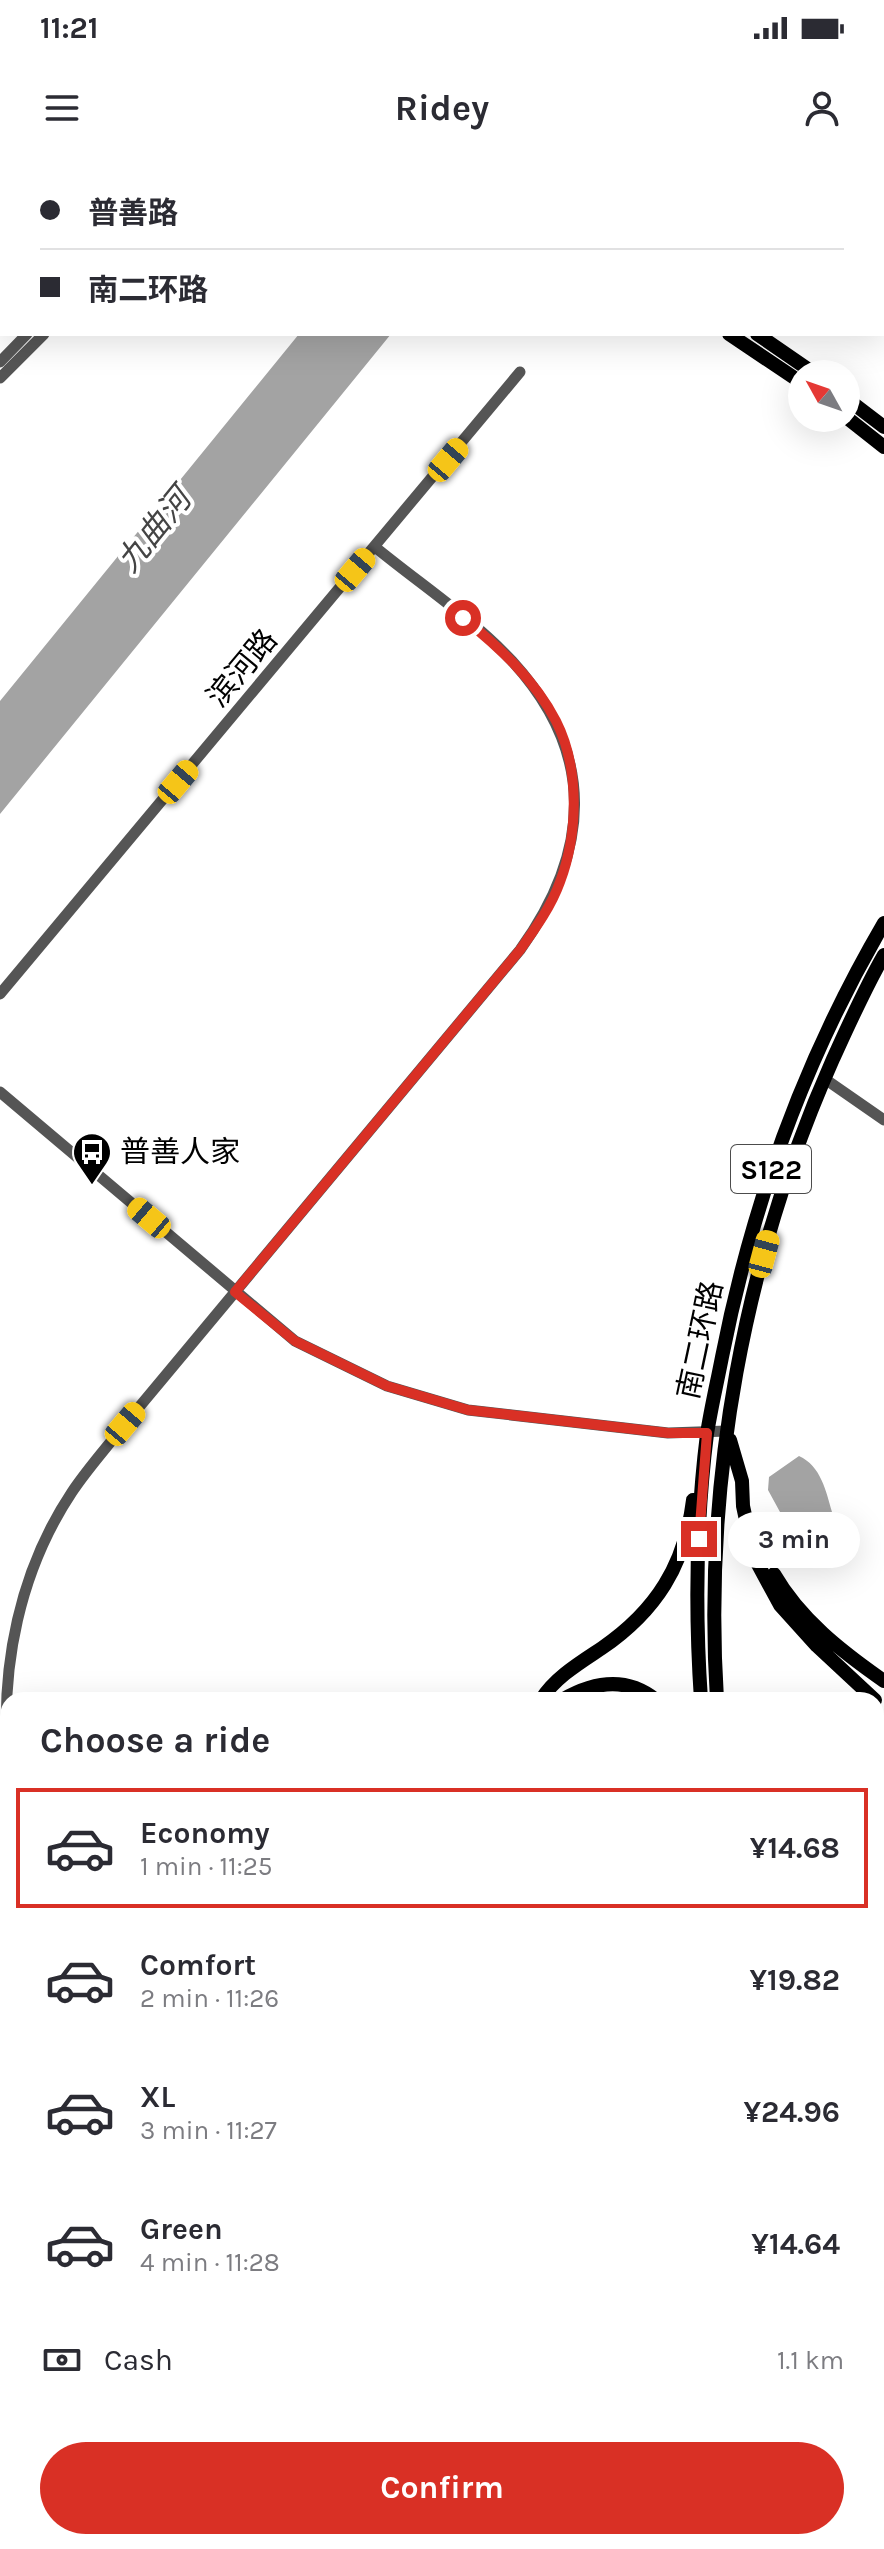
<!DOCTYPE html>
<html lang="en">
<head>
<meta charset="utf-8">
<style>
  :root { --surface:#fff; --page:#f7f7f7; --text:#2b2b33; --muted:#7c7c81; --line:#e1e1e2; --accent:#d93025 }
  body { margin:0; font-family:Karla,"Noto Sans SC",sans-serif; background:var(--page); color:var(--text); height:100vh; display:flex; flex-direction:column; font-size:30px; white-space:nowrap }
  * { box-sizing:border-box; margin:0 }
  p { font-size:26px; color:var(--muted) }
  .icon { flex:none; width:44px; height:44px; fill:none; stroke:currentColor; stroke-width:2; stroke-linecap:round; stroke-linejoin:round }
  .map { position:relative; flex:1; overflow:hidden }
  .side { position:absolute; left:0px; top:1532px; width:884px; height:858px; display:flex; flex-direction:column; background:var(--surface); border-radius:24px 24px 0 0; box-shadow:0 8px 32px #0002 }
  .side>* { flex:none }
  .guide { position:absolute; left:0px; top:0px; width:884px; height:176px; box-shadow:0 8px 32px #0002; display:grid; align-content:center; height:176px; padding:0 40px; background:var(--surface) }
  .needle { width:52px; rotate:310deg }
  .tools { position:absolute; left:788px; top:200px; display:grid; gap:16px }
  .tools a { display:grid; place-items:center; width:72px; height:72px; border-radius:50%; background:var(--surface); box-shadow:0 8px 32px #0002; font-size:40px }
  .end { position:absolute; width:36px; height:36px; margin:-18px; border:10px solid #d93025; background:#fff; box-shadow:0 0 0 4px #fff }
  .from { border-radius:50% }
  .bubble { position:absolute; height:56px; border-radius:28px; background:var(--surface); box-shadow:0 8px 32px #0002; font-size:26px; font-weight:700; line-height:56px; text-align:center }
  .car { position:absolute; width:24px; height:48px; margin:-24px -12px; border-radius:10px; box-shadow:0 0 6px 2px #0007; background:linear-gradient(#f5c518 24%,#345 0 40%,#f5c518 0 76%,#345 0 86%,#f5c518 0) }
  .guide b { display:flex; align-items:center; gap:28px; height:76px; font-size:30px }
  .guide b+b { border-top:2px solid var(--line) }
  .guide i { width:20px; height:20px; background:var(--text) }
  ul { padding:0; list-style:none }
  li { display:flex; align-items:center; gap:24px; height:120px; margin:0 16px 12px; padding:0 24px; border:4px solid transparent; border-radius:0px }
  li div { flex:1 }
  li b { display:block; font-size:30px }
  li em { font-style:normal; font-weight:700 }
  li.active { border-color:var(--accent) }
  li>.icon { width:72px; height:72px; stroke-width:1.5 }
  h2 { padding:0 40px; font-size:36px; line-height:96px }
  .pay { display:flex; align-items:center; gap:20px; height:88px; padding:0 40px; font-size:30px }
  .pay p { margin-inline-start:auto }
  .cta { display:flex; gap:16px; margin-top:auto; padding:16px 40px }
  .cta a { flex:1; height:92px; border-radius:48px; background:var(--accent); color:#fff; font-size:32px; font-weight:700; line-height:92px; text-align:center }
  .status { display:flex; justify-content:space-between; align-items:center; height:56px; padding:0 40px; background:var(--surface); direction:ltr }
  .status svg { height:22px; fill:currentColor }
  header { display:flex; justify-content:space-between; align-items:center; height:104px; padding:0 40px; background:var(--surface); font-size:36px; font-weight:700 }
  .map>svg:first-child { display:block }
</style>
</head>
<body>
<div class="status"><b>11:21</b><svg viewBox="0 0 49 12"><path d="M0 12V9h3v3zM5 12V6h3v6zM10 12V3h3v9zM15 12V0h3v12zM26 1h20v11H26zM47 4h2v5h-2z"/></svg></div>
<header><svg class="icon" aria-label="menu" viewBox="0 0 24 24"><path d="M4 6h16M4 12h16M4 18h16"/></svg>Ridey<svg class="icon" aria-label="person" viewBox="0 0 24 24"><circle cx="12" cy="8" r="4"/><path d="M4 21q1-7 8-7t8 7"/></svg></header>
<div class="map">
<svg width="884" height="2389" viewBox="0 0 884 2389">
  <rect width="100%" height="100%" fill="#fff"/>
  <path fill="#a3a3a3" d="M299 174H391L0 654V541Z
    M799 1296C821 1306 826 1331 832 1352L810 1362 780 1352 768 1330 769 1317Z"/>
  <g fill="none" stroke-linecap="round" stroke-linejoin="round">
    <path stroke="#555" stroke-width="11" d="M779 0 781 2
      M197 2 198 0
      M214 2 216 0
      M882 82 884 84
      M0 202 27 174
      M0 218 44 174
      M0 834 520 212
      M825 919 884 960
      M0 932 295 1181 387 1226 468 1250 668 1273 727 1271
      M8 1600C0 1506 20 1410 72 1332 88 1308 108 1286 125 1264L520 790C591 691 597 594 512 501 472 458 420 424 375 387
      M0 2287 8 2286
      M92 2382 95 2389
      M720 2382 721 2389"/>
    <path stroke="#000" stroke-width="14" d="M473 0 476 2
      M501 0 504 2
      M729 174 802 223
      M757 174 815 214
      M846 238 884 267
      M846 257 884 287
      M730 1280 742 1321 743 1346 754 1397 780 1445 817 1486 875 1540
      M774 1414C800 1459 841 1491 884 1521
      M541 1540C554 1518 581 1502 602 1488 656 1451 685 1405 693 1340
      M562 1540C593 1522 626 1516 656 1540
      M701 1540C695 1452 696 1362 707 1274 711 1248 717 1223 722 1197 752 1044 805 898 884 763
      M717 1540C703 1322 744 1099 833 899 849 864 865 828 884 795
      M876 1579 884 1594
      M876 1658 884 1638
      M876 1708 884 1697
      M876 1738 884 1730
      M0 1911H8
      M0 1926H8
      M0 1941H8
      M786 2389 787 2382
      M805 2389 806 2382"/>
    <g stroke="#000" stroke-width="6">
      <path id="rail" d="M876 2034 884 2032
        M876 2066 884 2064
        M0 2106 8 2107
        M0 2148H8"/>
    </g>
    <use href="#rail" stroke="#fff" stroke-width="3" stroke-dasharray="9" stroke-linecap="butt"/>
  </g>
  <g fill="none" stroke-linecap="round" stroke-linejoin="round">
    <path stroke="#d93025" stroke-width="10" d="M463 458C499 487 535 520 556 561 580 608 578 674 560 722 551 747 535 769 520 790L235 1132 295 1181 387 1226 468 1250 668 1273H707L699 1379"/>
  </g>
  <defs>
    <g id="bus-pin" transform="scale(2)"><path d="M0 17L-7.5 6A9.5 9.5 0 1 1 7.5 6Z" fill="#000" stroke="#fff"/><path d="M-5-6H5V4H4V6H2V4H-2V6H-4V4H-5ZM-3.5-4V0h7V-4ZM-3.5 1.2v1.5H-2V1.2ZM2 1.2v1.5H3.5V1.2Z" fill="#fff"/></g>
  </defs>
  <g fill-rule="evenodd">
    <use href="#bus-pin" x="92" y="992"/>
  </g>
  <g text-anchor="middle" dominant-baseline="central" stroke-width="8" stroke-linejoin="round" paint-order="stroke">
    <rect fill="#fff" stroke="#4c4c4c" stroke-width="2" x="731" y="985" width="80" height="48" rx="6"/>
    <g font-size="28" font-weight="bold" fill="#000">
      <text x="771" y="1009">S122</text>
    </g>
    <g font-size="30" fill="#000" stroke="#fff">
      <text transform="translate(242 508) rotate(-50)">滨河路</text>
      <text transform="translate(700 1180) rotate(-78)">南二环路</text>
    </g>
    <g font-size="30" fill="#000" stroke="#fff" text-anchor="start">
      <text x="120" y="992">普善人家</text>
    </g>
    <g font-size="32" font-style="italic" fill="#444" stroke="#fff">
      <text transform="translate(154 370) rotate(-51)">九曲河</text>
    </g>
  </g>
</svg>
<div class="tools">
<a><svg class="needle" viewBox="-14 -14 28 28"><path d="M0-13l5 13h-10z" fill="#e53935"/><path d="M0 13l5-13h-10z" fill="#7c7c81"/></svg></a>
</div>
<i class="end from" style="left:463px;top:458px"></i>
<i class="end" style="left:699px;top:1379px"></i>
<div class="bubble" style="left:728px;top:1352px;width:132px">3 min</div>
<i class="car" style="left:448px;top:300px;rotate:40deg"></i>
<i class="car" style="left:355px;top:410px;rotate:40deg"></i>
<i class="car" style="left:178px;top:622px;rotate:40deg"></i>
<i class="car" style="left:149px;top:1058px;rotate:310deg"></i>
<i class="car" style="left:764px;top:1094px;rotate:15deg"></i>
<i class="car" style="left:125px;top:1264px;rotate:40deg"></i>
<div class="guide">
<b><i class="from"></i>普善路</b>
<b><i></i>南二环路</b>
</div>
<section class="side">
<h2>Choose a ride</h2>
<ul>
<li class="active"><svg class="icon" aria-label="car" viewBox="0 0 24 24"><path d="M5 17H2v-5l4-1 3-4h7l3 4 3 1v5h-3M9 17h6M6 11h13"/><circle cx="7" cy="17" r="2"/><circle cx="17" cy="17" r="2"/></svg><div><b>Economy</b><p>1 min · 11:25</p></div><em>¥14.68</em></li>
<li><svg class="icon" aria-label="car" viewBox="0 0 24 24"><path d="M5 17H2v-5l4-1 3-4h7l3 4 3 1v5h-3M9 17h6M6 11h13"/><circle cx="7" cy="17" r="2"/><circle cx="17" cy="17" r="2"/></svg><div><b>Comfort</b><p>2 min · 11:26</p></div><em>¥19.82</em></li>
<li><svg class="icon" aria-label="car" viewBox="0 0 24 24"><path d="M5 17H2v-5l4-1 3-4h7l3 4 3 1v5h-3M9 17h6M6 11h13"/><circle cx="7" cy="17" r="2"/><circle cx="17" cy="17" r="2"/></svg><div><b>XL</b><p>3 min · 11:27</p></div><em>¥24.96</em></li>
<li><svg class="icon" aria-label="car" viewBox="0 0 24 24"><path d="M5 17H2v-5l4-1 3-4h7l3 4 3 1v5h-3M9 17h6M6 11h13"/><circle cx="7" cy="17" r="2"/><circle cx="17" cy="17" r="2"/></svg><div><b>Green</b><p>4 min · 11:28</p></div><em>¥14.64</em></li>
</ul>
<div class="pay"><svg class="icon" aria-label="cash" viewBox="0 0 24 24"><path d="M3 7h18v10H3z"/><circle cx="12" cy="12" r="2"/></svg>Cash<p>1.1 km</p></div>
<div class="cta"><a>Confirm</a></div>
</section>
</div>
</body>
</html>
